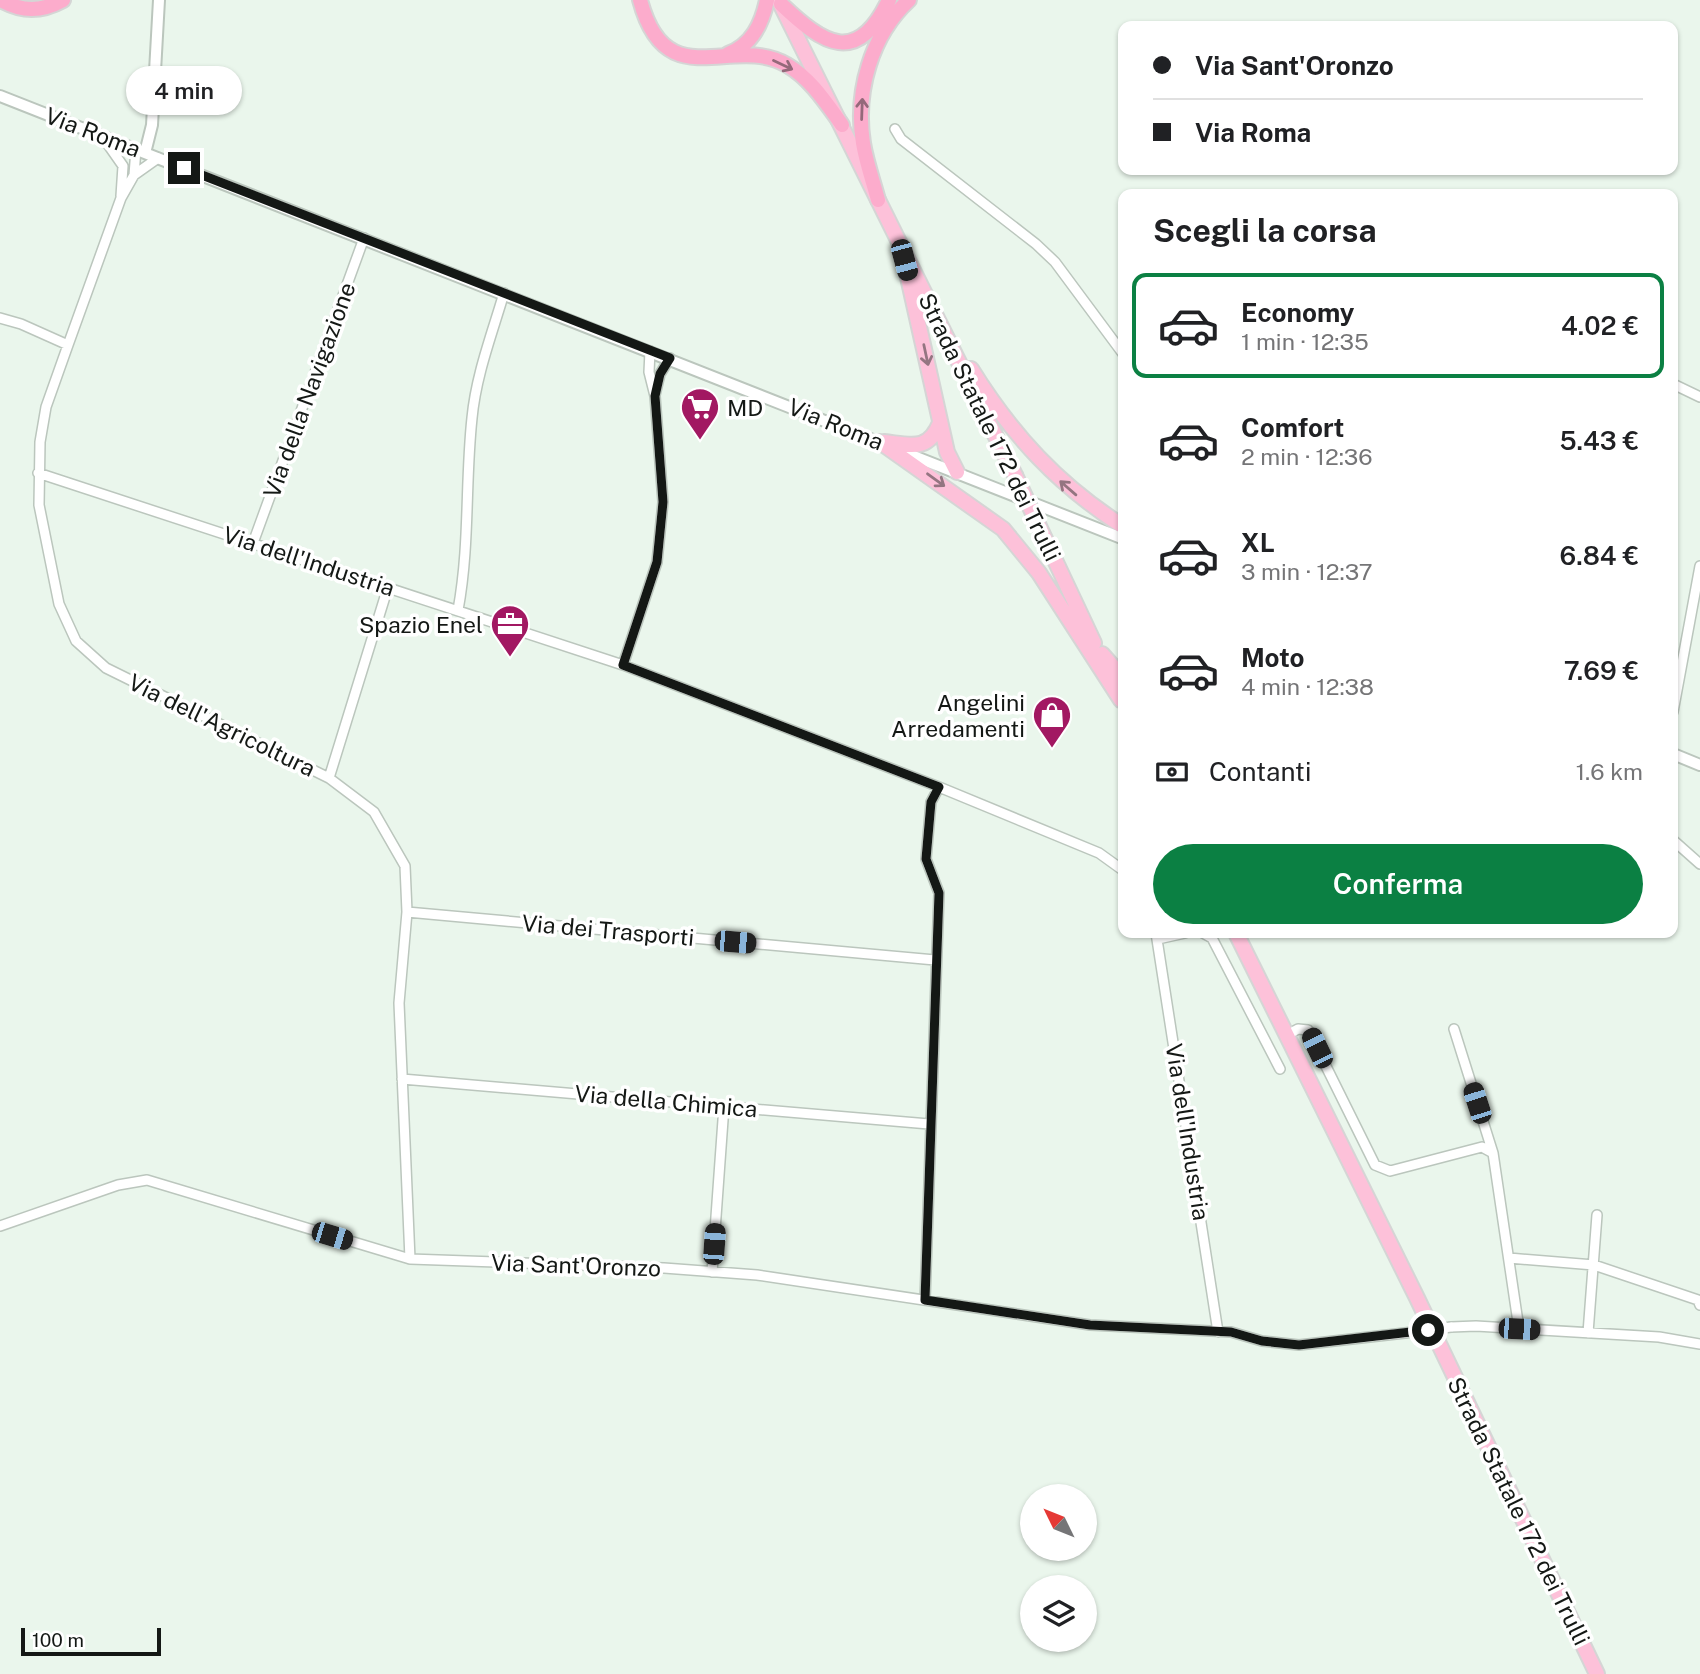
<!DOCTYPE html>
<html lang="it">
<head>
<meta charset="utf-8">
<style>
  :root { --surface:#fff; --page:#f6f6f6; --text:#202124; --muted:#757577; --line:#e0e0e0; --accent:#0b8043 }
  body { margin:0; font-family:"Public Sans",sans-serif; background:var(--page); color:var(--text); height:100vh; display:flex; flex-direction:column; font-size:26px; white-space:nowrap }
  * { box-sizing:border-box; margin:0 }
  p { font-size:23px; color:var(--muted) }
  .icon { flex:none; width:38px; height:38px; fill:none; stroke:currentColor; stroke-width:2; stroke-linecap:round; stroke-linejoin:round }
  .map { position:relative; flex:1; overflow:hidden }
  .sheet { position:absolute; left:1118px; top:189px; width:560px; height:749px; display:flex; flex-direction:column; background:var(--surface); border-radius:14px; box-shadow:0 2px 5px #0004 }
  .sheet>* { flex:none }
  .banner { position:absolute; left:1118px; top:21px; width:560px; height:154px; border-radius:14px; box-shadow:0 2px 5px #0004; display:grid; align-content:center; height:154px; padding:0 35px; background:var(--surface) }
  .needle { width:46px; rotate:313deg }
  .buttons { position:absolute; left:1020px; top:1484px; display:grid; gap:14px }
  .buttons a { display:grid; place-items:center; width:77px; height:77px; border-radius:50%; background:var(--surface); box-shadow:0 2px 5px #0004; font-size:35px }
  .scale { position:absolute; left:21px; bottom:18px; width:140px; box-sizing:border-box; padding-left:7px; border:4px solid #141815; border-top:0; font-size:19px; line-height:24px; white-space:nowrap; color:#141815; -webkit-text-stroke:5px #fff; paint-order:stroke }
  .end { position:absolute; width:32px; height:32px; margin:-16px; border:9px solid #141815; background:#fff; box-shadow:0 0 0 4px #fff }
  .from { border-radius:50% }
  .bubble { position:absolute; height:49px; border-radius:24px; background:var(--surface); box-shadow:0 2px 5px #0004; font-size:23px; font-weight:600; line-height:49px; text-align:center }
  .car { position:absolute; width:21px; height:42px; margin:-21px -10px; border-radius:9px; box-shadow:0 0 5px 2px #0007; background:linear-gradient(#222 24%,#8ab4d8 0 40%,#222 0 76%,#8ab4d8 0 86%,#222 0) }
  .banner b { display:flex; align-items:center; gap:24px; height:66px; font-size:26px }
  .banner b+b { border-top:2px solid var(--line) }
  .banner i { width:18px; height:18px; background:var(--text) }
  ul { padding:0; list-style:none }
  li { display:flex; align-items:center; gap:21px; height:105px; margin:0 14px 10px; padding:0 21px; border:4px solid transparent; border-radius:14px }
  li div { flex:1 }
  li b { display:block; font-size:26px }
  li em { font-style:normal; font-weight:600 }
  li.current { border-color:var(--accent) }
  li>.icon { width:63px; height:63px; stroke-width:1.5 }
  h2 { padding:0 35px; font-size:32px; line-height:84px }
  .pay { display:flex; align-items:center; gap:18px; height:77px; padding:0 35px; font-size:26px }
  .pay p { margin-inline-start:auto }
  .button { display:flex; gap:14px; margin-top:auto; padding:14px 35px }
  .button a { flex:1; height:80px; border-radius:42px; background:var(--accent); color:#fff; font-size:28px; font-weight:600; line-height:80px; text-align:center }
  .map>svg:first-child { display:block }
</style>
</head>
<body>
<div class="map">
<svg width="1700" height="1674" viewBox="0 0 1700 1674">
  <rect width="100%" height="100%" fill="#eaf6ec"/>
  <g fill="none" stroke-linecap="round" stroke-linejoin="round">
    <g stroke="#bbc6bd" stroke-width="12">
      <path id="minor" d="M895 129 901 139 1036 244 1055 262 1124 355
        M102 136 123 166 121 196
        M136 149 134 175 121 198 68 345 46 407 40 442 39 505 59 604 76 641 106 668 329 778 374 812 405 866 407 912 399 1003 410 1259
        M134 175 158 158
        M0 318 21 324 68 345
        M1673 384 1700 397
        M655 395 660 374 670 358
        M38 473 623 665 939 787 1099 853 1124 871
        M253 543 364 238
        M458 610C470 545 465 483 472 418 476 375 492 334 504 293
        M623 665 657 562 663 502 655 396 649 372 650 351
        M1673 712 1700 566
        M329 778 388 587
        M1673 840 1700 864
        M407 912 935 960
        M1156 933 1218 1332
        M1203 933 1212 938 1280 1069
        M1158 939 1185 933
        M1454 1029 1493 1153 1519 1329
        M1287 1035 1298 1029 1308 1030 1375 1165 1390 1171 1482 1147 1493 1153
        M402 1079 929 1124
        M0 1226 118 1185 147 1180 410 1259 664 1268 757 1275 1090 1325 1231 1332 1262 1341 1299 1345 1405 1333
        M1509 1258 1594 1265 1698 1300 1700 1305
        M712 1272 724 1106
        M925 1300 939 893 926 859 931 802 939 787
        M1451 1327 1476 1326 1659 1337 1700 1344
        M1588 1333 1597 1215"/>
    </g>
    <g stroke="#bbc6bd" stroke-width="14">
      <path id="tertiary" d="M0 96 1124 539
        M145 153 152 125 159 0
        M1673 754 1700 765"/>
    </g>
    <g stroke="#d5d5d5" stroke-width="18">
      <path id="primary" d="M780 3 1015 475
        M907 273 947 452 957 472
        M971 369C1012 435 1058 485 1124 527
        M880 442 1003 529 1039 573 1121 700
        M884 442C911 445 928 452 940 423
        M1038 524 1094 643
        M1102 654 1124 679
        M1236 933 1417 1298 1597 1674"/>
    </g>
    <g stroke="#d5d5d5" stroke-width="18">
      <path id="trunk" d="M1 0C22 12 41 12 63 0
        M640 0C666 98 732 33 787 65 811 79 826 103 842 125
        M781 4C823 44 857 67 889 0
        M728 54C752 45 762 24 767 0
        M878 200C873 181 866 162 863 143 855 92 871 35 909 0"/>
    </g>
    <use href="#minor" stroke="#fff" stroke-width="9"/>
    <use href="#tertiary" stroke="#fff" stroke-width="10"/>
    <use href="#primary" stroke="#fdc1d9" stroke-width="14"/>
    <use href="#trunk" stroke="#fcaccc" stroke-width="14"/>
    <g stroke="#bbc6bd" stroke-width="12" stroke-linecap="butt">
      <path id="minor-bridge" d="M1405 1333 1451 1327"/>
    </g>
    <g stroke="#d5d5d5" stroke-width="18" stroke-linecap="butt">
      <path id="primary-bridge" d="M1015 475 1038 524"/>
    </g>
    <use href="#minor-bridge" stroke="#fff" stroke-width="9"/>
    <use href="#primary-bridge" stroke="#fdc1d9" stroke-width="14"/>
  </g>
  <defs><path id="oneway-shaft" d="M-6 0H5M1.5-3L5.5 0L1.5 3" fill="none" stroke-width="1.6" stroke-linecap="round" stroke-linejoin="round" transform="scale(1.75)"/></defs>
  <g stroke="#94697a">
    <use href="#oneway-shaft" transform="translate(783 65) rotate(25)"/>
    <use href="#oneway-shaft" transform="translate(862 109) rotate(-88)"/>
  </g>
  <g stroke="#947581">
    <use href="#oneway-shaft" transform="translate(926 355) rotate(78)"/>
    <use href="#oneway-shaft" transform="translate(936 480) rotate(36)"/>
    <use href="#oneway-shaft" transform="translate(1068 488) rotate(-139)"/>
  </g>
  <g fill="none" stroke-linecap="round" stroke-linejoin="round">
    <path stroke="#141815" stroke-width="9" d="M184 168 670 358 660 374 655 396 663 502 657 562 623 665 939 787 931 802 926 859 939 893 925 1300 1090 1325 1231 1332 1262 1341 1299 1345 1428 1330"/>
  </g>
  <defs>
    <g id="supermarket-pin" transform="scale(2.0125)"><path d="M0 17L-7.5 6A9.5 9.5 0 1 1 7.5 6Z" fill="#a21862" stroke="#fff"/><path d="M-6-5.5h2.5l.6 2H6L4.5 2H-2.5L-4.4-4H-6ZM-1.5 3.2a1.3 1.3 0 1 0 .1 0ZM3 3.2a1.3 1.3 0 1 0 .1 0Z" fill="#fff"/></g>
    <g id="office-pin" transform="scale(2.0125)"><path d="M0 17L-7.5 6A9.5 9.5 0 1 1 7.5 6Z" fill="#a21862" stroke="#fff"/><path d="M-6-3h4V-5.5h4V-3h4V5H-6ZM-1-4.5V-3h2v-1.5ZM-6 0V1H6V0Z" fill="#fff"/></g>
    <g id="shop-pin" transform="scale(2.0125)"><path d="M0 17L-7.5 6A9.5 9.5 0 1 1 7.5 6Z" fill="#a21862" stroke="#fff"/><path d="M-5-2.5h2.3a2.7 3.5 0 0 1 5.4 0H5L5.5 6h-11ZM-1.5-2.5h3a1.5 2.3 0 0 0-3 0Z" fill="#fff"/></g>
  </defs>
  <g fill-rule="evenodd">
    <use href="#supermarket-pin" x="700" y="407"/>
    <use href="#office-pin" x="510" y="624"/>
    <use href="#shop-pin" x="1052" y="715"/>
  </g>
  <g text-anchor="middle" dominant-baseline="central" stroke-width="7" stroke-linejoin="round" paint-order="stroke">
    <g font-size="23" fill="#141815" stroke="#fff">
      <text transform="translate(93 132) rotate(21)">Via Roma</text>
      <text transform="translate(309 390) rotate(-70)">Via della Navigazione</text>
      <text transform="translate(836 424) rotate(22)">Via Roma</text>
      <text transform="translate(990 427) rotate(64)">Strada Statale 172 dei Trulli</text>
      <text transform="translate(309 561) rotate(18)">Via dell'Industria</text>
      <text transform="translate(222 725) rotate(26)">Via dell'Agricoltura</text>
      <text transform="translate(608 930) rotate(5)">Via dei Trasporti</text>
      <text transform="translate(666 1101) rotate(5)">Via della Chimica</text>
      <text transform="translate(1188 1132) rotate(81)">Via dell'Industria</text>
      <text transform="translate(576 1265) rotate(2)">Via Sant'Oronzo</text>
      <text transform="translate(1519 1511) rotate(64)">Strada Statale 172 dei Trulli</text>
    </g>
    <g font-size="23" fill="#141815" stroke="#fff" text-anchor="end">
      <text x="727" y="407" text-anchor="start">MD</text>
      <text x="483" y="624">Spazio Enel</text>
      <text x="1025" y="702">Angelini<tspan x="1025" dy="26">Arredamenti</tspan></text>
    </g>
  </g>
</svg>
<div class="buttons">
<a><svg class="needle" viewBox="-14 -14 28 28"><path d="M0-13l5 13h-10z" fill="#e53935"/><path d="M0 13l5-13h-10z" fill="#757577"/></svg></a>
<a><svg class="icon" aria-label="layers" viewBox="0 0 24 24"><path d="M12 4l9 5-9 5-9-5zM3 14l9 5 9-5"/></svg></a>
</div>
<div class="scale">100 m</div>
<i class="end from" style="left:1428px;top:1330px"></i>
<i class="end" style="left:184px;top:168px"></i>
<div class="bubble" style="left:126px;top:66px;width:116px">4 min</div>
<i class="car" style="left:904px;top:260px;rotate:165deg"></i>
<i class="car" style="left:735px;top:942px;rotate:95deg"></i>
<i class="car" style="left:1317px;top:1048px;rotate:334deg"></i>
<i class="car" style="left:1477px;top:1103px;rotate:342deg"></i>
<i class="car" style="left:332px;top:1236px;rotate:107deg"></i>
<i class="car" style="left:714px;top:1244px;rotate:4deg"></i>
<i class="car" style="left:1519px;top:1329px;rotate:93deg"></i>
<div class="banner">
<b><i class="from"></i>Via Sant'Oronzo</b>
<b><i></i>Via Roma</b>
</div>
<section class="sheet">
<h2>Scegli la corsa</h2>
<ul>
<li class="current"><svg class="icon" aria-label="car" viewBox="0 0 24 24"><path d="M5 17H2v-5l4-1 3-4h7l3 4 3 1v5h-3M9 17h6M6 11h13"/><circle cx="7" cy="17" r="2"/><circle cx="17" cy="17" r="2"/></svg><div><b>Economy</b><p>1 min · 12:35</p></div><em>4.02 €</em></li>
<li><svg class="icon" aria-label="car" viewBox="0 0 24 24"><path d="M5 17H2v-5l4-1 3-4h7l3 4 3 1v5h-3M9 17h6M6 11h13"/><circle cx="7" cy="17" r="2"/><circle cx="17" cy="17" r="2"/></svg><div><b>Comfort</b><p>2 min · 12:36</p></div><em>5.43 €</em></li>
<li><svg class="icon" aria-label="car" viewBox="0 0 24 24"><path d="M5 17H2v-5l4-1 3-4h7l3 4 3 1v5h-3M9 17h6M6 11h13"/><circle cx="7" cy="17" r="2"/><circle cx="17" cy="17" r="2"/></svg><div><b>XL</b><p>3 min · 12:37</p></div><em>6.84 €</em></li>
<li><svg class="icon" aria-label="car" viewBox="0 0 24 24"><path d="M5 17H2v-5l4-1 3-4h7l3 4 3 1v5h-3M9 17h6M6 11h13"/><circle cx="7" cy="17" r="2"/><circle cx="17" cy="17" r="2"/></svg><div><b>Moto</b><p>4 min · 12:38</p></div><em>7.69 €</em></li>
</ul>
<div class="pay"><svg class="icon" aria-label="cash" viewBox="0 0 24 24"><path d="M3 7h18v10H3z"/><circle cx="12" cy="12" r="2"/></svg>Contanti<p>1.6 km</p></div>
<div class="button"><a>Conferma</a></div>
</section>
</div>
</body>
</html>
